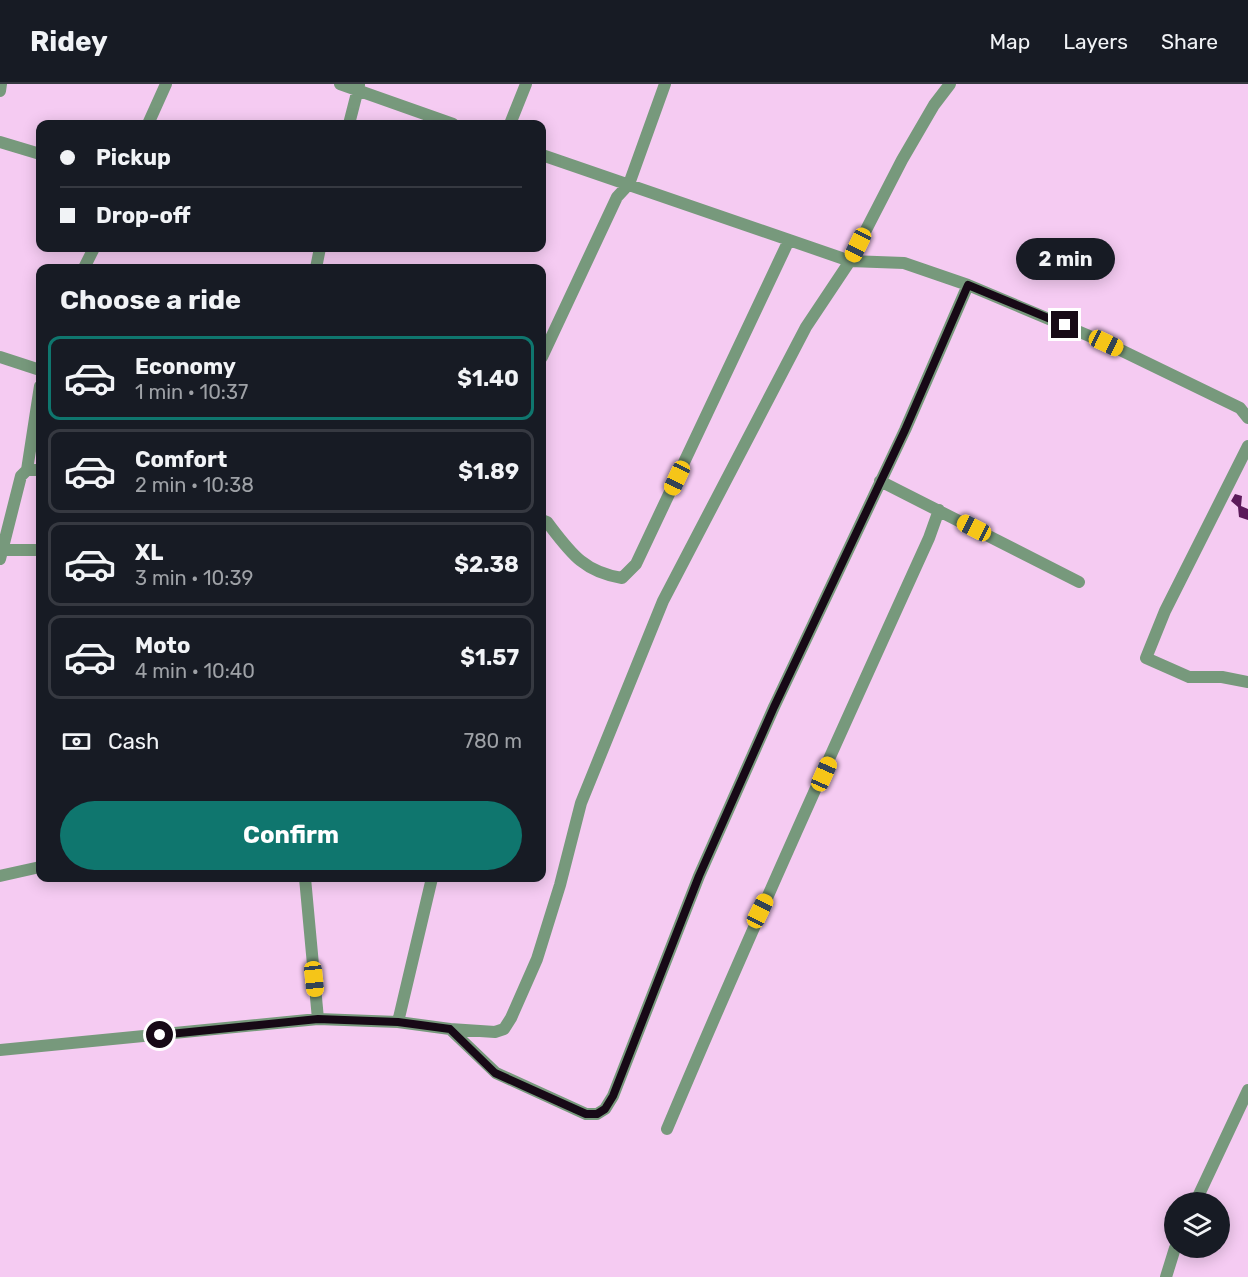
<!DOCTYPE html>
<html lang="en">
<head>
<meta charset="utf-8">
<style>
  :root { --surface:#171b24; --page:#20242c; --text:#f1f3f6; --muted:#9ea1a6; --line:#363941; --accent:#0f766e }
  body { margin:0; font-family:Rubik,sans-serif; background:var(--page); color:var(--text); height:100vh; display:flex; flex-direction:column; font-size:22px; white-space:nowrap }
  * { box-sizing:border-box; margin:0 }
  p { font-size:20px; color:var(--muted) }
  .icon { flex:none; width:33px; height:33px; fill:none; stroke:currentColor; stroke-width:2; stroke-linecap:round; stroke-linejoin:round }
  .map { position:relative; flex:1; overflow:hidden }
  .sheet { position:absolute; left:36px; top:180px; width:510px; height:618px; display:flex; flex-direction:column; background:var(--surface); border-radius:12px; box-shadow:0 3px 15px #0003 }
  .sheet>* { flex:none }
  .hud { position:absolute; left:36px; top:36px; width:510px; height:132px; border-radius:12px; box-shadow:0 3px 15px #0003; display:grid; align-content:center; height:132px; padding:0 24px; background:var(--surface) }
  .buttons { position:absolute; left:1164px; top:1108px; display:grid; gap:12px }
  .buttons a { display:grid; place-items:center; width:66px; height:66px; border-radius:50%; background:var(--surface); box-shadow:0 3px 15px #0003; font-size:30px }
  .end { position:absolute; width:27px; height:27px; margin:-14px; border:8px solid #170916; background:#fff; box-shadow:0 0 0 3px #fff }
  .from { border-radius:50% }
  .bubble { position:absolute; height:42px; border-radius:21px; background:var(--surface); box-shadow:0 3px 15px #0003; font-size:20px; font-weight:700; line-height:42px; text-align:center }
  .car { position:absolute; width:18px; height:36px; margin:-18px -9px; border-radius:8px; box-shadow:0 0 4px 2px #0007; background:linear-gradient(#f5c518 24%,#345 0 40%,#f5c518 0 76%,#345 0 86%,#f5c518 0) }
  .hud b { display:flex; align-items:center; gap:21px; height:57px; font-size:22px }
  .hud b+b { border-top:2px solid var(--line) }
  .hud i { width:15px; height:15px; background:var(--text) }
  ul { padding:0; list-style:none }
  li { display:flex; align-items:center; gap:18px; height:84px; margin:0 12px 9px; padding:0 12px; border:3px solid var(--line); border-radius:12px }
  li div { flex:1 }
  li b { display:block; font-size:22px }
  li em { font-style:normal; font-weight:700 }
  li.active { border-color:var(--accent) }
  li>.icon { width:54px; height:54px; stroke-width:1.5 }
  h2 { padding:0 24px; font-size:27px; line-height:72px }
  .pay { display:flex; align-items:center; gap:15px; height:66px; padding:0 24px; font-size:22px }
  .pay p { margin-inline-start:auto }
  .button { display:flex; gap:12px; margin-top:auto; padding:12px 24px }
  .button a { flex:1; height:69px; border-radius:36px; background:var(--accent); color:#fff; font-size:24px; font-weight:700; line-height:69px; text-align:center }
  header { display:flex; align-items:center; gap:36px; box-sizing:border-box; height:84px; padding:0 30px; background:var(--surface); border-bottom:2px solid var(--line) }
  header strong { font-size:28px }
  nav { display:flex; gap:33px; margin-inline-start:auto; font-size:21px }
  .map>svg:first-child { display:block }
</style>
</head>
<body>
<header>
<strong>Ridey</strong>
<nav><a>Map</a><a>Layers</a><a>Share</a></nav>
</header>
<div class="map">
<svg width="1248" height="1193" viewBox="0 0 1248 1193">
  <rect width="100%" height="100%" fill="#f5cbf2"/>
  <path fill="#5b1a5a" d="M1235 410 1242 412 1241 422 1248 425V436L1239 433 1238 423 1231 417Z"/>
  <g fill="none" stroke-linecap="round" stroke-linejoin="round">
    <path stroke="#77997c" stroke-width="12" d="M340 0 453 40
      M0 7 1 0
      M148 40 166 0
      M349 40 359 1
      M510 40 526 0
      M0 58 40 70
      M542 71 850 177 904 179 968 201 1106 259 1240 324 1248 334
      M84 184 94 164
      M316 184 320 164
      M0 273 40 286
      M542 273 617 113 629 100 665 0
      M1248 362 1165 527 1146 574 1189 593H1222L1248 598
      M27 386H40
      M880 397 1079 498
      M542 436 547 438C570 468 583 488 622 494L636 480 789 156
      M1 466H40
      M0 475 21 392 27 386 40 302
      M0 792 40 783
      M305 794 318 935
      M398 938 432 794
      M450 945 495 948 504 945 511 934 537 875 560 801 581 719 663 517 806 243 850 177 902 76 934 21 950 0
      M0 966 318 935 398 938 450 945 496 989 586 1030H597L605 1025 613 1012 699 792 774 623 905 346 968 201
      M667 1045C751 846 840 650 929 454L939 426
      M1195 1119 1248 1006
      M1166 1193 1175 1164"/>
  </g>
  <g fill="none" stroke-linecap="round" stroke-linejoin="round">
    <path stroke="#170916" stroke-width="8" d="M160 951 318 935 398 938 450 945 495 989 586 1030H597L605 1025 613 1012 699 792 774 623 905 346 968 201 1065 241"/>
  </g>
</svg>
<div class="buttons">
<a><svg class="icon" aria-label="layers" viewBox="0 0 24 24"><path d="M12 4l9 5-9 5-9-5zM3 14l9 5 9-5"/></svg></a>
</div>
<i class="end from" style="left:160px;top:951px"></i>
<i class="end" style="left:1065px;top:241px"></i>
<div class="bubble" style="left:1016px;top:154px;width:99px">2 min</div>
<i class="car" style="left:858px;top:161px;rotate:206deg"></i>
<i class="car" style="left:1106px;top:259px;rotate:115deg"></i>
<i class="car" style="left:677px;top:394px;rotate:205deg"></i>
<i class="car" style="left:974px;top:444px;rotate:297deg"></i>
<i class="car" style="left:824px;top:690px;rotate:24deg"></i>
<i class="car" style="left:760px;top:827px;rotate:26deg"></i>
<i class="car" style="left:314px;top:895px;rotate:174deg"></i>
<div class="hud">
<b><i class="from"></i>Pickup</b>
<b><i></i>Drop-off</b>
</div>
<section class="sheet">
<h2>Choose a ride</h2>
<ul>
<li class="active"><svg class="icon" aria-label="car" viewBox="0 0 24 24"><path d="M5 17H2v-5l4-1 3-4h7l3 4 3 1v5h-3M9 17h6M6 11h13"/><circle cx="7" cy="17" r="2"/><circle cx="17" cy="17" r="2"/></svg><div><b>Economy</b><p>1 min · 10:37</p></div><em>$1.40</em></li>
<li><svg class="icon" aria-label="car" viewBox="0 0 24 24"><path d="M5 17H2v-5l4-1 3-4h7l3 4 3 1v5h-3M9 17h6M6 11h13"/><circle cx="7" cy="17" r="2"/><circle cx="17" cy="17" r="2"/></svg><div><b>Comfort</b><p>2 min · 10:38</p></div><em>$1.89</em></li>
<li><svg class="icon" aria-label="car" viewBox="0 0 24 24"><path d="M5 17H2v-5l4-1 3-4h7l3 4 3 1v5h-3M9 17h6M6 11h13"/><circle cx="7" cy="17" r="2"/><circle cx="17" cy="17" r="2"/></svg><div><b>XL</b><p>3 min · 10:39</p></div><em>$2.38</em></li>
<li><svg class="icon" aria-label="car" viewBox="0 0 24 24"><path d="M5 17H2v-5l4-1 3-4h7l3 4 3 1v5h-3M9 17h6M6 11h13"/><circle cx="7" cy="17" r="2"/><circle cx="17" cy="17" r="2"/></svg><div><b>Moto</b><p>4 min · 10:40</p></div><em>$1.57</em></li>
</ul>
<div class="pay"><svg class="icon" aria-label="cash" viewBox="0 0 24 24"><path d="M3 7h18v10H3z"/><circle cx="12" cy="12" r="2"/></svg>Cash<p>780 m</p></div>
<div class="button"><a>Confirm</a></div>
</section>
</div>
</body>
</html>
